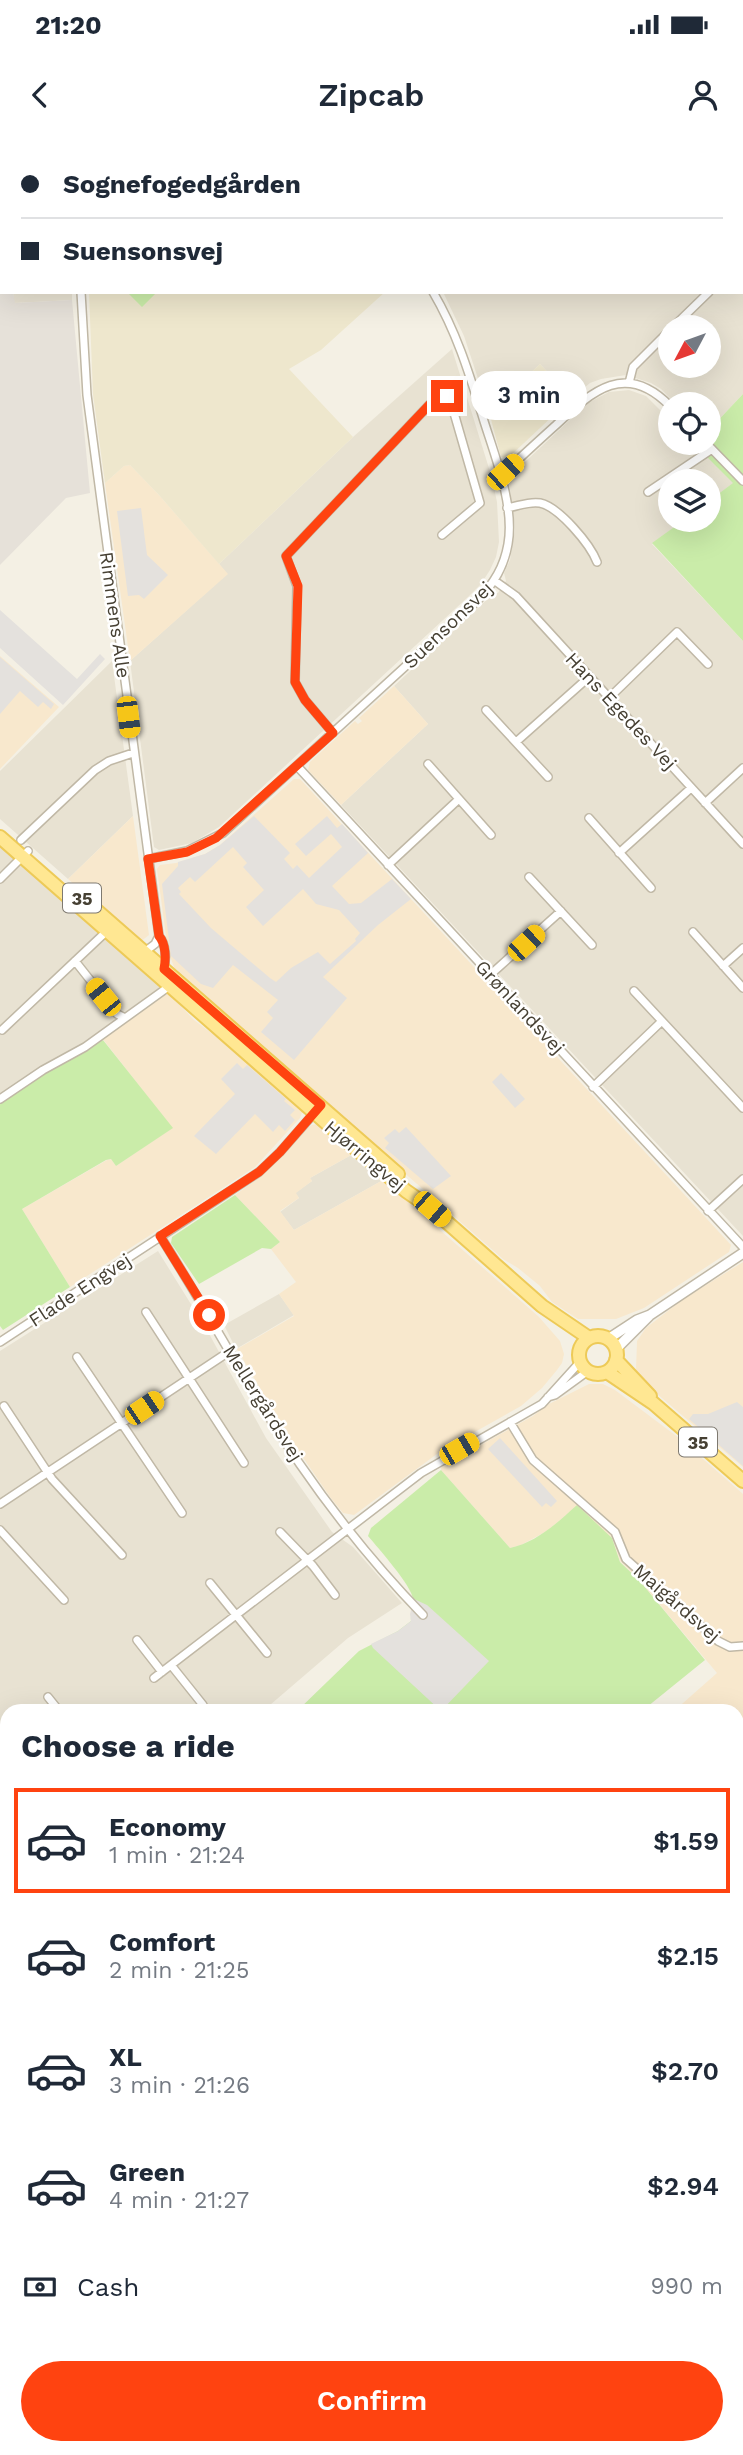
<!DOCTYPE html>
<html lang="en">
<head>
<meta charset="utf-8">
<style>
  :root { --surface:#fff; --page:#f6f6f7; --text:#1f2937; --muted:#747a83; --line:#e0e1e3; --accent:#ff4310 }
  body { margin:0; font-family:"Work Sans",sans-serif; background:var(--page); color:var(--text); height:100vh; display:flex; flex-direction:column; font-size:26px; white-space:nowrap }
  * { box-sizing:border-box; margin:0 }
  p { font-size:23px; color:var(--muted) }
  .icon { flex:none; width:38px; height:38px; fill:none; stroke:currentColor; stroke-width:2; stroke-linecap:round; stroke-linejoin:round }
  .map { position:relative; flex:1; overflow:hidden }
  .drawer { position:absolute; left:0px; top:1564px; width:744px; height:751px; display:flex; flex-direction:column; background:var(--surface); border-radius:21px 21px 0 0; box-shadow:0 7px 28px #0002 }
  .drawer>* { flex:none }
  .top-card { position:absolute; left:0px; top:0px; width:744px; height:154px; box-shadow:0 7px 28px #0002; display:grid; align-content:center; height:154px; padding:0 21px; background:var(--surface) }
  .needle { width:46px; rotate:229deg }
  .fabs { position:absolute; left:658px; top:175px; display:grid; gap:14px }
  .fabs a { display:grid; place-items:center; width:63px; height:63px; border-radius:50%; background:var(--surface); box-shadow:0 7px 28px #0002; font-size:35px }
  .end { position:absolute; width:32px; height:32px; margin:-16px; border:9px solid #ff4310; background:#fff; box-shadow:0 0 0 4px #fff }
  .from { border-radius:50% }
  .bubble { position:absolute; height:49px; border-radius:24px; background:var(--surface); box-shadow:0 7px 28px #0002; font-size:23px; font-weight:600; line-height:49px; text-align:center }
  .car { position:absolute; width:21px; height:42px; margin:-21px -10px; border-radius:9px; box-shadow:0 0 5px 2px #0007; background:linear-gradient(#f5c518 24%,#345 0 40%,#f5c518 0 76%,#345 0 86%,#f5c518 0) }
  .top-card b { display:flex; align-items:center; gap:24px; height:66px; font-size:26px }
  .top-card b+b { border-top:2px solid var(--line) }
  .top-card i { width:18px; height:18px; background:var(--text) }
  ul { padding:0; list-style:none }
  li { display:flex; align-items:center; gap:21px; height:105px; margin:0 14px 10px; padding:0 7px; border:4px solid transparent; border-radius:0px }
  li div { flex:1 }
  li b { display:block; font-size:26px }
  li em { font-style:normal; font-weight:600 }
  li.current { border-color:var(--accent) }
  li>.icon { width:63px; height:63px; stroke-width:1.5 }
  h2 { padding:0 21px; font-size:32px; line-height:84px }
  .pay { display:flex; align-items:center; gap:18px; height:77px; padding:0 21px; font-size:26px }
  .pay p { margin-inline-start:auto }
  .primary-button { display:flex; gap:14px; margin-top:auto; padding:14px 21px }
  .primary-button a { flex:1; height:80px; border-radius:42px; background:var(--accent); color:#fff; font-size:28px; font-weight:600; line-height:80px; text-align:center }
  .status { display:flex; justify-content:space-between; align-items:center; height:49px; padding:0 35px; background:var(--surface); direction:ltr }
  .status svg { height:19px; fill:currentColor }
  header { display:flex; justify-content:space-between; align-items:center; height:91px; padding:0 21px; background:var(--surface); font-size:32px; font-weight:600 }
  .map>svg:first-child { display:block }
</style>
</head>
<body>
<div class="status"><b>21:20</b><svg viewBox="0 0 49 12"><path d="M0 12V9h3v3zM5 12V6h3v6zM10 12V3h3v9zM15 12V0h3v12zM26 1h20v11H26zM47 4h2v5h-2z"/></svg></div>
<header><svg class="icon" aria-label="back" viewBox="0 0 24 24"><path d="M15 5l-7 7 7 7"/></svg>Zipcab<svg class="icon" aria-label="person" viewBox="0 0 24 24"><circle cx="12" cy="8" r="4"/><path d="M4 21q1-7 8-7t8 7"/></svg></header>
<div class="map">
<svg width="743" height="2315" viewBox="0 0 743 2315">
  <rect width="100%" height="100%" fill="#f4f0e4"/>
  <path fill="#e8e2d2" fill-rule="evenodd" d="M408 0H743V254L709 290V264H676L661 249 651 243 626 235 601 239 590 243 572 258 540 224 489 272 464 196 443 152H742V2H402ZM670 187H709V226H670Z
    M13 152H72V160L14 163Z
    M452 209 492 338 497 362 499 402 496 417 490 430 481 444 468 457 219 687 192 703 159 710 154 707 130 521 227 434 219 424 353 297Z
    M629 250 646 256 670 280V303H693L734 343 709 361V341H670V380H684L652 404 743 501V1096L341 665 428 584 394 546 494 453H498L506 441 504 433 510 420 515 389 509 341 511 335 588 263 609 252Z
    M112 521 133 676 68 739 0 679V631Z
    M0 707 162 847 83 905 0 956Z
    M353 1014 383 1040 294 1090 280 1072 299 1058 295 1053 312 1041 310 1038Z
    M158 1111 207 1190 266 1298 332 1392 353 1407 402 1463 348 1498 263 1571 7 1572V1771L0 1774V1211Z
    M279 1154 294 1175 236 1209 224 1185Z"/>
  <path fill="#f8e8cd" d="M130 325 159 355 228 434 130 521 105 343 124 326Z
    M0 516 59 567 0 629Z
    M394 546 428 584 341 665 308 630 310 622 355 581 358 584 362 581 359 578Z
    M294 639H300L731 1105 729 1112 644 1168 616 1179H578L552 1162 540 1146 518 1128 503 1119 182 839 174 827 168 811 157 729 160 725 176 723 205 714 220 705Z
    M133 676 149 795 140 802 68 739Z
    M168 853 194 880 226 904 303 970 300 978 255 1027 70 1147 22 1069 107 1020 111 1019 116 1026 172 988 102 898Z
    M318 984 353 1014 310 1038 312 1041 296 1053 299 1058 280 1071 294 1090 383 1040 539 1177 560 1201 564 1214 562 1223 557 1230 542 1248 521 1266 441 1311 354 1375 343 1373 330 1357 287 1294 237 1209 294 1176 279 1154 296 1142 271 1109 280 1102 235 1055 260 1037 302 992 312 985Z
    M743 1122V1327L656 1253 636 1230 637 1201 646 1188 682 1160Z
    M589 1244H603L615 1250 679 1298 743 1354V1686L737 1694V1572L674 1571 717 1533 639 1440 620 1421 612 1398 577 1366 547 1391 521 1405 510 1408 441 1330V1327L533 1276 547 1265Z"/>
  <path fill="#e6e1d9" d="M0 0H13L2 2V152H13L15 163 72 160 90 353 66 358 0 425Z
    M743 1686V1828L737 1823V1694Z
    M743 1925V2315H405L411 2308H737V1932Z
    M268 2308H384L378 2315H262Z"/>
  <path fill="#eee7cd" d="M89 152H385L321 210 289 229 353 297 219 424 159 355 130 325 124 326 105 343 93 254Z
    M540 224 572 258 508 318 501 317 489 272Z
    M124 2308H268L262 2315H131Z"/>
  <path fill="#caeca9" d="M127 152H157L142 167Z
    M743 254V501L652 403 684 380H709V361L733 343 695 305 709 303V290Z
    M103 900 173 988 116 1026 111 1019 106 1020 22 1069 70 1147 3 1190 0 1186V964L45 933Z
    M235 1055 280 1102 271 1109 262 1108 199 1144 171 1103 172 1097Z
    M441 1330 510 1408C537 1402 557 1383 577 1365L612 1398 620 1422 639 1440 705 1520 642 1571 296 1572 359 1511 398 1491 411 1481C410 1473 414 1467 413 1459 412 1446 378 1408 368 1396L371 1388Z
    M7 1793V2026L0 2029V1796Z
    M7 2068V2308H123L116 2315H0V2071Z"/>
  <path fill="#e4e1dd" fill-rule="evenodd" d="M141 368 147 415 168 435 144 459 139 455 128 456 117 371Z
    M0 470 77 539 100 514 105 519 63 565 0 508Z
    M0 517 54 564 51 569 43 562 38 567 20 551 0 574Z
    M254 676 290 713 284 719 293 729 297 725 309 738 342 707 331 694 306 716 295 704 327 676 337 688 342 684 368 713 332 746 349 764 361 763 392 739 411 759 378 785 323 837 347 858 294 920 261 892 273 878 267 872 278 860 233 825 213 848 201 844 171 816 162 744 178 726V722L205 714 220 705ZM233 707 247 723 243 727 264 750 246 767 263 786 303 749 316 764 339 770 360 793 355 799 356 801 330 824 318 812 291 828 276 842 270 838 211 788 179 754 181 752 178 748 190 737 195 742Z
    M237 923 243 929 247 925 286 959 284 961 295 970 290 975 295 980 285 991 279 985 273 992 255 974 216 1014 194 996 235 954 221 939Z
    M501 933 525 959 515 968 492 942Z
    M406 987 451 1036 433 1049 385 1008 389 1003 384 998 395 989 399 993Z
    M737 1262 743 1267V1326L689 1279 693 1274H708Z
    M500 1298 557 1361 551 1367 546 1363 542 1367 488 1309Z
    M414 1459 427 1465 489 1521 441 1571 373 1508 371 1504 398 1491 411 1481 410 1474Z
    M737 1825 743 1831V1890L737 1885Z"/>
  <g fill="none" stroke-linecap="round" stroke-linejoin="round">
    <g stroke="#c0b8a6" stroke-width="10">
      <path id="minor" d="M76 0V2
        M535 0V2
        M580 0V2
        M373 2 378 0
        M742 108 743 106
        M81 152 87 255 159 796C166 804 167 820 163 830
        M673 187 709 152
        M629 243 633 227 670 190
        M706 303 743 341
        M500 336C519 319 537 302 556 285 593 250 626 221 670 266
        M648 352 712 309
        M507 368C519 366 529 361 540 363 559 367 590 404 597 422
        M495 441 516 456 743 704
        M609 558 677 492 708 524
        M486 570 548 637
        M333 593 305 560 295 542 297 446 286 416 430 264 447 256 450 259 480 363 442 395
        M516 602 589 537
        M428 624 491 695
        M297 626 743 1107
        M705 663 743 628
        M589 678 651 748
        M21 700 95 630 109 621 133 613
        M619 713 691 648
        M148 719 187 711 223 693 478 460C494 443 504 427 508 404 515 365 494 314 483 278 469 233 457 193 433 152
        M388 725 459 659
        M529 737 592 805
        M0 739 28 711
        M693 792 743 848
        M143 813 155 804 159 796
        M75 821 117 874 125 878
        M723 826 743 808
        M490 835 561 771
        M634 851 743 968
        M2 890 108 790
        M593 947 662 881
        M0 959 43 930 85 907 171 845
        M708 1071 743 1039
        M160 1096C192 1146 221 1198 251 1248 300 1330 357 1407 423 1475
        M146 1172 244 1323
        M0 1202 259 1032 280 1012 317 970
        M77 1217 182 1373
        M548 1257 555 1255 588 1231
        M4 1266 52 1339 122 1415
        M510 1282 533 1320 615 1392 626 1419 718 1501 730 1507 743 1506
        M0 1364 230 1211
        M0 1390 64 1460
        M280 1392 313 1426 335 1455
        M210 1443 267 1513
        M137 1500 162 1532
        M171 1525 203 1565
        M154 1538 421 1333 542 1264 580 1222
        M48 1557 60 1572
        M0 1636 7 1633
        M737 1701 743 1694"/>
    </g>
    <g stroke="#c0b8a6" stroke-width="12">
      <path id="tertiary" d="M608 1199 637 1180 650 1175 743 1113
        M616 1209 649 1176
        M737 1922 743 1915
        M396 2315 402 2308"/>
    </g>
    <g stroke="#edca58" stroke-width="16">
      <path id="primary" d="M0 697 355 1008 406 1051 432 1069 542 1166 589 1198
        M96 770 398 1034
        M579 1215a19 19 0 1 1 38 0a19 19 0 1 1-38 0Z
        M616 1220 650 1256
        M607 1232 653 1263 743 1341"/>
    </g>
    <use href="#minor" stroke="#fff" stroke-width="7"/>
    <use href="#tertiary" stroke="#fff" stroke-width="9"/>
    <use href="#primary" stroke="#ffe792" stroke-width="12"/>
  </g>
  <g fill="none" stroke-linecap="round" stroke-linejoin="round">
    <path stroke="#ff4310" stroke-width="9" d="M209 1175 160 1096 259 1032 280 1012 321 965 164 829C166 819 166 804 159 796L148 719 187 712 216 698 333 593 305 560 295 542 298 446 286 416 430 264 447 256"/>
  </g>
  <g text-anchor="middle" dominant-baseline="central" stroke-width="5" stroke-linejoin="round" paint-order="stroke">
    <g fill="#fff" stroke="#7e7970" stroke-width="2">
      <rect x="63" y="743.5" width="38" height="29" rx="5"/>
      <rect x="679" y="1287.5" width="38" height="29" rx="5"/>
    </g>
    <g font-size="18" font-weight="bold" fill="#464033">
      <text x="82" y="758">35</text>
      <text x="698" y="1302">35</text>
    </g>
    <g font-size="19" fill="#464033" stroke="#fff">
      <text transform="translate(115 475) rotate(82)">Rimmens Alle</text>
      <text transform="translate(448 485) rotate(-44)">Suensonsvej</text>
      <text transform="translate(621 571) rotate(47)">Hans Egedes Vej</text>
      <text transform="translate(520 867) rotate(47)">Grønlandsvej</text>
      <text transform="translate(365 1016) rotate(40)">Hjørringvej</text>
      <text transform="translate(80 1150) rotate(-33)">Flade Engvej</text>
      <text transform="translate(263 1263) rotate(58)">Mellergårdsvej</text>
      <text transform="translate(677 1463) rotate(41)">Maigårdsvej</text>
    </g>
  </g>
</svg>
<div class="fabs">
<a><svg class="needle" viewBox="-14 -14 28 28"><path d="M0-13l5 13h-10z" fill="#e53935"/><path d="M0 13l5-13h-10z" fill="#747a83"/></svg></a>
<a><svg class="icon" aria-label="locate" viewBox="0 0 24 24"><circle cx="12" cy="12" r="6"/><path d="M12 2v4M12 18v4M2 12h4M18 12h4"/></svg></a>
<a><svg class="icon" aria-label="layers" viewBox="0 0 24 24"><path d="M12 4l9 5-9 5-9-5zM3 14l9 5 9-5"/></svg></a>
</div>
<i class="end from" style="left:209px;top:1175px"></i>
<i class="end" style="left:447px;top:256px"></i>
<div class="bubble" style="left:471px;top:231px;width:116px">3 min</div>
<i class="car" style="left:505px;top:332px;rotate:47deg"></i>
<i class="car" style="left:128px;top:577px;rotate:173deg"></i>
<i class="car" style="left:526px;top:803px;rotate:47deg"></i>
<i class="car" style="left:103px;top:857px;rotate:321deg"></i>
<i class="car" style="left:432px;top:1069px;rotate:131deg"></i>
<i class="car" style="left:144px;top:1268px;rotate:56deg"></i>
<i class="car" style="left:459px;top:1309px;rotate:60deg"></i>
<div class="top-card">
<b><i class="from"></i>Sognefogedgården</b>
<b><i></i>Suensonsvej</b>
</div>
<section class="drawer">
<h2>Choose a ride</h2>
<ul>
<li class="current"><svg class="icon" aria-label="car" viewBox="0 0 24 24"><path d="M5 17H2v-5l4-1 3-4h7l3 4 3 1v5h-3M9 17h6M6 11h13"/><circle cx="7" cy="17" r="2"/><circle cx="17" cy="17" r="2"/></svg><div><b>Economy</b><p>1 min · 21:24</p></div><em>$1.59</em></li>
<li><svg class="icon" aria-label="car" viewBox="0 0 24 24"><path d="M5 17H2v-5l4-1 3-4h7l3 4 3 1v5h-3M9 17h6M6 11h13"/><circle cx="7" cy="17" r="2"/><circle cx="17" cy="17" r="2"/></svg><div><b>Comfort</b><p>2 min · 21:25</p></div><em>$2.15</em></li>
<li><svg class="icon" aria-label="car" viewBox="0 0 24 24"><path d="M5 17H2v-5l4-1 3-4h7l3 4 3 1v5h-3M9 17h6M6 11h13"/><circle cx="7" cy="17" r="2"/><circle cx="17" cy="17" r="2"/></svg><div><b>XL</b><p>3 min · 21:26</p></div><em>$2.70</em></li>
<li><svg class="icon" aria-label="car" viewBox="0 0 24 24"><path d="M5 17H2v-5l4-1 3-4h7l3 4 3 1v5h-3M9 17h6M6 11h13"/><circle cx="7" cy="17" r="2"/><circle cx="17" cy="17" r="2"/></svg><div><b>Green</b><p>4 min · 21:27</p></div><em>$2.94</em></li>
</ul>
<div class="pay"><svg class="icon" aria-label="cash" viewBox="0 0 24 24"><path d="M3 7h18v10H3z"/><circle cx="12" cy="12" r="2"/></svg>Cash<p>990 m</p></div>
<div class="primary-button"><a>Confirm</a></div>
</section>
</div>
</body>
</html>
